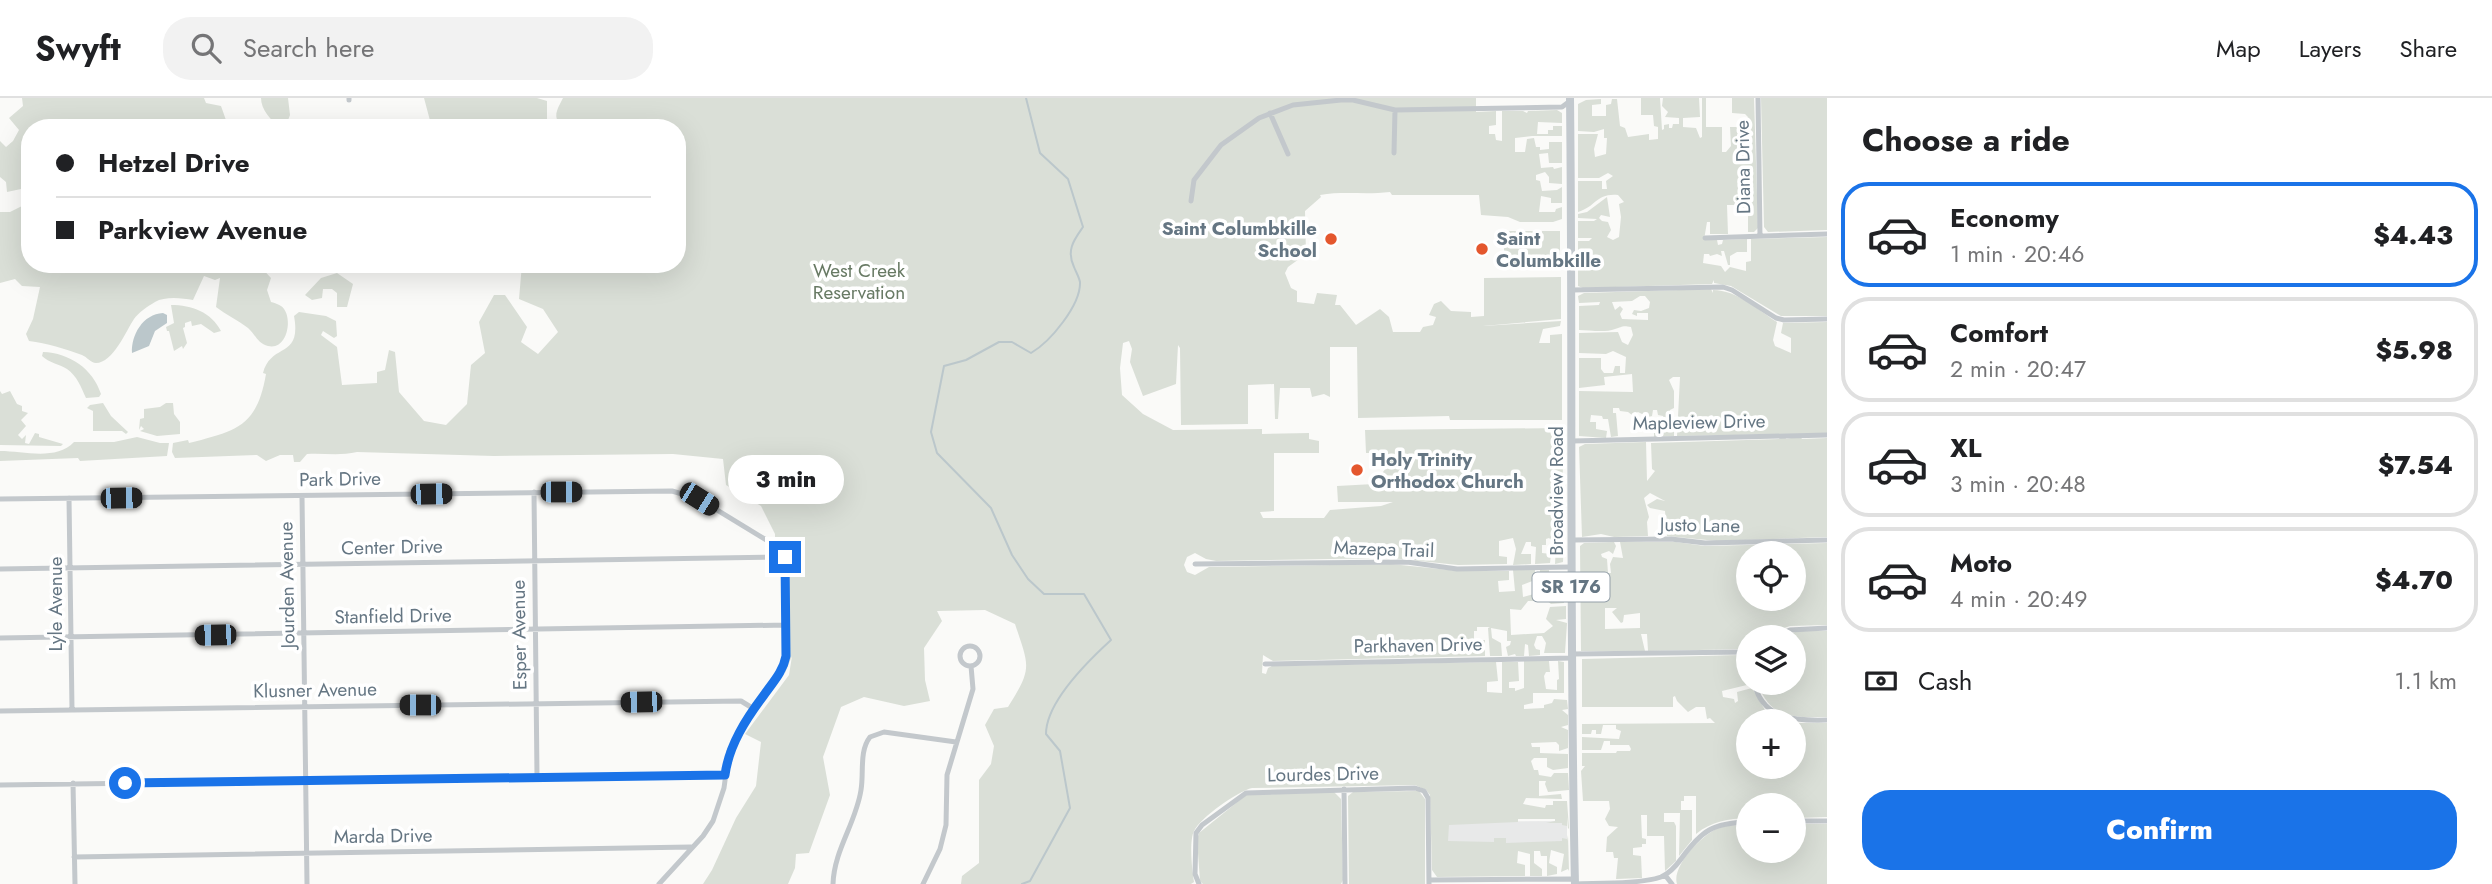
<!DOCTYPE html>
<html lang="en">
<head>
<meta charset="utf-8">
<style>
  :root { --surface:#fff; --page:#f2f2f2; --text:#202124; --muted:#757577; --line:#e0e0e0; --accent:#1a73e8 }
  body { margin:0; font-family:Jost,sans-serif; background:var(--page); color:var(--text); height:100vh; display:flex; flex-direction:column; font-size:26px; white-space:nowrap }
  * { box-sizing:border-box; margin:0 }
  p { font-size:23px; color:var(--muted) }
  .icon { flex:none; width:38px; height:38px; fill:none; stroke:currentColor; stroke-width:2; stroke-linecap:round; stroke-linejoin:round }
  .map { position:relative; flex:1; overflow:hidden }
  .drawer { display:flex; flex-direction:column; background:var(--surface); width:665px }
  .drawer>* { flex:none }
  .guide { position:absolute; left:21px; top:21px; width:665px; height:154px; border-radius:28px; box-shadow:0 7px 28px #0002; display:grid; align-content:center; height:154px; padding:0 35px; background:var(--surface) }
  .tools { position:absolute; left:1736px; top:443px; display:grid; gap:14px }
  .tools a { display:grid; place-items:center; width:70px; height:70px; border-radius:50%; background:var(--surface); box-shadow:0 7px 28px #0002; font-size:35px }
  .end { position:absolute; width:32px; height:32px; margin:-16px; border:9px solid #1a73e8; background:#fff; box-shadow:0 0 0 4px #fff }
  .from { border-radius:50% }
  .bubble { position:absolute; height:49px; border-radius:24px; background:var(--surface); box-shadow:0 7px 28px #0002; font-size:23px; font-weight:800; line-height:49px; text-align:center }
  .car { position:absolute; width:21px; height:42px; margin:-21px -10px; border-radius:9px; box-shadow:0 0 5px 2px #0007; background:linear-gradient(#222 24%,#8ab4d8 0 40%,#222 0 76%,#8ab4d8 0 86%,#222 0) }
  .guide b { display:flex; align-items:center; gap:24px; height:66px; font-size:26px }
  .guide b+b { border-top:2px solid var(--line) }
  .guide i { width:18px; height:18px; background:var(--text) }
  ul { padding:0; list-style:none }
  li { display:flex; align-items:center; gap:21px; height:105px; margin:0 14px 10px; padding:0 21px; border:4px solid var(--line); border-radius:28px }
  li div { flex:1 }
  li b { display:block; font-size:26px }
  li em { font-style:normal; font-weight:800 }
  li.on { border-color:var(--accent) }
  li>.icon { width:63px; height:63px; stroke-width:1.5 }
  h2 { padding:0 35px; font-size:32px; line-height:84px }
  .pay { display:flex; align-items:center; gap:18px; height:77px; padding:0 35px; font-size:26px }
  .pay p { margin-inline-start:auto }
  .button { display:flex; gap:14px; margin-top:auto; padding:14px 35px }
  .button a { flex:1; height:80px; border-radius:28px; background:var(--accent); color:#fff; font-size:28px; font-weight:800; line-height:80px; text-align:center }
  header { display:flex; align-items:center; gap:42px; box-sizing:border-box; height:98px; padding:0 35px; background:var(--surface); border-bottom:2px solid var(--line) }
  header strong { font-size:33px }
  nav { display:flex; gap:38px; margin-inline-start:auto; font-size:24px }
  .search { width:490px; height:63px; background:var(--page); display:flex; align-items:center; gap:18px; box-sizing:border-box; padding:0 24px; border-radius:28px; color:var(--muted); font-size:26px }
  main { display:flex; flex:1; min-height:0 }
  .map>svg:first-child { display:block }
</style>
</head>
<body>
<header>
<strong>Swyft</strong>
<div class="search"><svg class="icon" aria-label="search" viewBox="0 0 24 24"><circle cx="10" cy="10" r="6"/><path d="M15 15l6 6"/></svg>Search here</div>
<nav><a>Map</a><a>Layers</a><a>Share</a></nav>
</header>
<main>
<div class="map">
<svg width="1827" height="786" viewBox="0 0 1827 786">
  <rect width="100%" height="100%" fill="#fafaf8"/>
  <path fill="#e8e9e9" d="M1567 723V745H1436V724Z"/>
  <path fill="#dadfd7" fill-rule="evenodd" d="M22 0H204L206 5 221 8 227 25 223 30H30V101L27 94 21 91 7 94 6 84 0 79V43L6 49 13 43 19 32 9 20 23 8Z
    M261 0H288L290 17 285 30H279C271 21 261 12 261 0Z
    M424 0H537L547 3V21L553 30H432Z
    M563 0H1476V14L1496 13V27L1489 28V36H1495L1496 42 1502 43V13H1523L1527 15 1528 13 1557 12 1562 15V25L1538 24 1537 36H1548V32H1553V28H1562V38H1532L1515 40V54H1525L1527 41 1534 40 1536 49H1540V52L1549 51V44H1562V65H1549L1548 55 1539 56 1541 70 1553 69 1554 71 1562 69V86L1549 85V79L1545 74 1536 77V82L1540 83 1542 93 1557 92 1562 89V105H1551V100L1541 98 1539 114H1555L1556 111 1562 109V121L1553 124H1520L1508 119 1481 117 1479 97H1392L1390 94C1366 97 1343 93 1320 97L1321 99 1305 113 1306 156 1288 169 1285 175 1291 190 1297 193V204L1314 206 1317 195 1337 197 1335 207H1340L1356 227 1380 211 1389 219 1393 234H1420L1423 229 1433 227 1436 219 1429 217 1434 206 1441 203 1451 213 1471 214V219L1484 218V180L1561 179V221L1483 228 1561 223 1560 228 1543 231 1539 245H1550V237L1562 236V322H1450L1449 318 1358 320 1357 249H1330V299L1324 296 1312 299 1310 290H1280L1278 321H1275L1274 286 1248 287V326L1181 327 1180 250 1178 247 1176 286 1143 298 1130 264 1132 251 1129 243 1123 245 1120 270 1122 297 1143 316 1173 332 1262 331V336L1309 335V341L1319 343V355H1274V413L1260 414 1263 420H1324L1330 412 1381 408 1393 404H1338L1337 388 1374 386 1386 370 1376 355H1366L1365 332 1562 330 1564 432 1559 433 1564 435 1563 464 1555 466 1556 447 1562 446V443L1556 446 1549 440 1546 441V447H1542V455L1551 456 1550 465 1535 466 1536 449 1531 448V444H1526L1521 456H1531V466L1513 467 1516 451 1513 440 1499 443V458L1507 459V466L1458 467 1391 460 1216 463 1206 461 1195 455 1187 459 1184 467 1187 474 1195 477 1209 469H1216L1391 466 1459 473H1509V482L1498 483 1499 494 1515 493 1513 472H1535V482L1522 487 1523 499 1534 496V489L1540 488V472H1549V486H1543L1544 498 1555 495 1554 475H1562L1564 505 1551 506 1545 501 1544 503H1528L1521 512 1510 511 1511 537 1544 535 1553 528 1546 521 1550 509 1566 508V521L1556 522 1567 525 1565 555H1544L1546 545 1542 538H1537L1534 547 1536 551 1540 552V557L1529 558 1528 547 1525 546 1524 558H1516L1515 556 1508 558 1506 549 1510 547 1511 543H1507V533L1491 530 1492 540 1501 545 1502 558H1490L1488 530 1490 529H1477V533H1474V542H1485V558L1273 563 1263 557 1262 575 1266 576 1268 570 1272 568 1496 564 1498 583 1487 584V594L1502 595V564H1518L1519 583 1509 584V590H1515V593L1524 590V563H1549L1550 574H1546L1544 578 1546 591 1557 592V582L1559 581 1558 563 1564 564V595H1533V605L1524 607V611L1544 610V607L1552 605 1554 601 1567 602 1568 611 1562 612 1568 617V627L1561 629 1568 632V650L1559 653V647L1556 644 1531 645 1532 649H1540V655L1568 656V670L1553 672 1547 669V660H1534L1531 663 1534 672H1538L1539 677 1551 679 1554 675H1568L1569 692 1548 694 1545 686 1546 683H1539V698L1561 696 1562 701 1526 700 1523 706 1545 710 1546 707H1553V703H1567L1569 730 1568 731 1567 719V728L1562 727V725H1546L1555 723V721H1518V724L1449 727 1448 743 1494 744V740H1506V745L1562 743V740L1567 741V743L1568 737 1569 773 1568 771 1561 774 1564 756 1551 752 1549 765 1557 769V776L1547 778V758H1541L1540 753H1534V765L1542 771V778H1530V756L1518 753 1517 765 1525 767V778L1437 779 1432 772 1430 697 1426 692 1415 687 1252 690C1238 693 1200 720 1194 733 1189 743 1192 773 1194 784L1191 786H961L962 778 979 765V682L991 666 994 648 985 627 994 611 1008 609C1033 569 1029 569 1015 526L985 512 937 513 942 523 924 550 925 582 930 603 904 608 864 599 841 609 823 659 830 697 809 755 796 756 795 770 788 786H703L712 772 736 720 756 688 761 644 745 636 789 577 792 558 785 575 784 447 775 442V436L761 408 726 387 723 361 673 356 494 358 357 354C340 358 324 355 307 356L300 364H294L293 357H280L266 363 257 357 175 360 172 354 173 345 188 342 189 345C236 333 257 329 266 276L263 275C271 244 302 261 294 218L299 214 326 218 336 223 337 238 334 240 323 233 321 237 337 249 342 287 377 285V274L385 272 389 252 395 254 399 294 424 323 446 327 467 306 471 267 485 255 479 224 494 197H505L527 229 521 244 538 256 558 234 543 211 519 201 522 166H567L570 170 574 166H677V112H683V107L677 106V30H657L655 24 650 23 640 30H562C552 18 557 12 563 0Z
    M1641 0H1660L1662 32 1664 31V27L1669 26V30H1672L1673 26H1679V20L1665 19 1668 14 1662 8 1663 0H1699L1700 19 1683 20V29L1696 30 1700 40 1702 39V0H1706V29H1722V54H1726L1731 48 1730 29H1743L1748 19 1745 16 1732 15V0H1754L1758 130 1754 134H1748V116L1735 114V107H1727L1728 136H1710V124H1707L1704 142H1717L1718 147 1722 146 1723 142 1747 141V154H1737L1730 158V167H1728L1724 153H1721L1722 158 1717 156 1710 158 1709 156H1704L1703 165 1721 168 1725 174 1730 169 1746 173V164L1751 163V141L1827 139V218H1781L1731 188 1714 185V182L1712 186 1583 190 1578 188V143H1589L1592 140H1578V123H1594L1597 121 1578 120V116L1587 114 1607 99 1610 119 1601 117 1599 120 1602 123 1608 124 1611 132 1607 139 1613 142 1619 139 1621 119 1619 106 1624 104 1618 97C1596 95 1596 109 1578 114V83H1602V91H1607L1606 83 1613 78 1608 75 1599 80H1578V36H1598L1594 51 1595 59 1606 56 1607 40H1604V31L1594 34 1578 33V6L1586 2 1601 1V6L1592 7V18H1606V7L1611 6 1612 1H1617L1620 28 1625 30 1628 39 1649 36V42L1658 41V29L1654 28 1653 17H1641Z
    M1761 0H1827V132L1768 134 1764 129Z
    M30 104V166H258L271 180 267 192 271 204C275 205 278 206 281 208 294 217 288 253 268 248 258 246 255 236 248 230 238 222 226 217 216 209L220 180 215 182 204 178 193 202C182 200 165 198 155 204 148 208 138 215 134 221 126 233 113 265 96 265 91 265 87 259 82 257 65 251 47 245 29 243L26 236 33 221 40 189 22 188 15 181 0 185V114H10Z
    M1504 133H1560V170H1504Z
    M337 175 353 186 347 209H337V195L332 191H323L322 200 312 202 305 197 321 180Z
    M1711 191 1713 195V192C1737 192 1758 212 1777 224L1773 242 1775 248 1791 255V240L1781 235 1783 225 1827 224V335L1799 336 1802 341 1827 340V439L1717 443 1667 438 1665 413 1650 410 1647 407 1657 401 1665 403 1650 395 1644 400 1649 419 1647 424 1648 438 1614 439 1601 436 1582 439 1579 349 1585 346 1646 344 1647 383 1655 373 1652 371 1651 345 1779 341 1785 337 1786 341 1791 340 1790 336 1677 338 1680 279H1673L1669 282 1674 293V310L1670 312V316H1666V322L1674 329V338L1654 339V328L1663 324V318L1658 317 1657 312H1653L1652 318 1648 319 1638 314 1632 317 1628 314 1620 313 1619 310H1613V315H1616L1618 338 1611 339 1608 321H1603L1602 318 1591 317 1590 324H1596V331L1607 333 1606 340 1579 338V293L1633 294 1632 276 1604 279 1605 287 1579 290V260H1601V271L1604 275H1613L1615 268H1620V275H1625L1626 259 1613 253 1606 256 1579 255V235L1618 234 1622 244 1628 247 1633 237 1631 229C1622 227 1622 229 1615 231 1605 235 1589 232 1579 232V208L1599 207 1600 204 1579 205 1578 198 1584 195ZM1640 198H1645L1650 204 1649 210 1641 213 1634 212 1632 216 1637 218V215H1648V222L1622 221 1620 216 1623 211 1620 208 1615 212 1612 204 1632 203Z
    M171 207C192 207 211 214 221 233L214 235 201 226 192 228 191 223 185 225V229L183 230 187 245 183 251 182 248 174 253 169 233H167L166 229 174 225Z
    M43 254C70 255 93 271 101 296L99 299 86 300C81 289 77 278 67 271 59 266 49 265 42 258Z
    M0 293 2 296 10 293 17 306 22 308V313L28 315 21 322 26 328 18 337 22 341 26 337 25 345 29 346 35 335 39 336V339L63 346 61 348 0 347Z
    M103 305 111 318 128 334 126 336 122 333H93V313L87 310 90 307Z
    M166 305H173L174 316 180 324V336L157 338 140 333 144 331 141 328 139 332 140 321 144 320V311L160 309Z
    M137 339 160 345H169L167 358 80 363 78 360 0 363V353C24 353 56 363 74 344H114Z
    M1614 444 1616 448 1613 456 1609 453 1601 456 1602 459 1607 461 1608 475H1611L1610 466 1613 459 1623 460 1620 444H1676L1705 448 1827 445V527L1790 528 1778 532 1769 539H1748V551L1648 553 1647 536H1641L1645 553H1581L1580 448 1584 445ZM1748 455H1794V500H1748ZM1605 510H1617L1612 514 1621 525 1623 524 1624 517 1640 515V530L1605 531Z
    M1798 533H1827V619C1794 619 1771 622 1758 586L1794 584V539H1779Z
    M1740 557 1746 558 1748 561V584L1751 586 1722 593 1723 599 1734 601 1735 605 1738 603 1737 594 1752 590 1765 612 1785 623H1748V668H1794V625H1827V719L1794 720V707H1748V720C1728 721 1712 723 1696 736V698H1684V703H1681V712H1692V742L1679 758 1680 715H1664V724H1674L1676 728V763L1665 773 1664 738H1647V717H1641L1642 740 1646 741V746H1642V749L1633 750V757L1641 758 1642 780 1616 781 1618 760H1614L1613 754H1606L1607 739 1618 729 1609 728 1605 721 1610 711 1609 703H1583L1581 673 1585 668H1582V655H1616L1617 653H1630L1631 651 1629 647H1610V643H1604L1601 652H1582V639L1619 641 1621 633 1616 631V627H1603L1601 636H1596V632H1592L1591 636H1582V626L1715 625 1710 620 1707 621 1705 609H1696L1688 614 1677 603 1675 598 1673 599V609H1582V561Z
    M1416 693H1419L1425 701V786H1349L1348 698 1353 694Z
    M1334 694 1341 701 1343 782 1341 786H1203L1200 783 1197 742 1199 735 1246 697Z
    M1794 726H1827V786H1677C1671 768 1704 734 1721 729 1730 727 1739 727 1748 727V752H1794Z"/>
  <path fill="#bbc7cb" d="M163 215 167 217V225L155 233 149 248 132 255C131 237 143 216 163 215Z"/>
  <g fill="none" stroke-linecap="round" stroke-linejoin="round">
    <path stroke="#bbc7cb" stroke-width="2" d="M1022 786 1030 783 1070 710 1060 653 1046 636C1046 604 1088 563 1111 542L1084 496H1044L1028 481 1012 457 991 410 937 355 931 334 944 268 966 262 999 244H1012L1031 255C1050 244 1081 207 1080 184 1079 179 1076 174 1074 169 1066 152 1074 142 1083 129L1068 81 1040 55 1026 0"/>
    <path stroke="#c3c8cc" stroke-width="5" d="M1758 0 1760 138
      M349 2V0
      M1270 15 1288 56
      M1394 55 1395 12
      M1191 103 1194 82 1221 47 1259 20 1293 7 1341 2H1353L1395 12 1562 9 1570 3
      M1705 140 1827 136
      M1572 192 1723 189 1732 192 1776 220 1784 222 1827 221
      M1572 343 1827 337
      M534 394 537 679
      M302 398 307 786
      M69 400 72 611
      M0 401 672 393 699 401 781 451 785 459 786 558 784 569 754 611 729 653 724 690 713 723 703 738 659 786
      M1572 442 1671 441 1705 445 1827 442
      M1195 466 1407 464 1457 471 1571 469
      M0 471 785 459
      M1773 539 1790 532 1827 530
      M0 540 786 527
      M960 558a10 10 0 1 1 20 0a10 10 0 1 1-20 0Z
      M1572 556 1748 554
      M1265 566 1572 560
      M1754 584C1762 622 1796 623 1827 622
      M0 613 741 603 754 611
      M73 685 75 786
      M0 687 725 677
      M1344 691 1345 786
      M1794 723H1827
      M74 759 691 749
      M1665 777 1672 786
      M1429 782 1575 781
      M833 786C834 752 856 725 861 692 864 675 859 653 870 639L884 634 956 644
      M923 786 940 751 946 727 947 677 973 591 971 568
      M1199 786 1195 776 1196 735 1202 727 1246 695 1415 690 1424 693 1428 700 1429 786
      M1575 786C1599 785 1640 786 1661 779 1670 775 1676 768 1681 761 1702 732 1713 725 1748 724"/>
    <path stroke="#c3c9ce" stroke-width="8" d="M1570 0C1573 262 1569 524 1575 786"/>
  </g>
  <g fill="none" stroke-linecap="round" stroke-linejoin="round">
    <path stroke="#1a73e8" stroke-width="9" d="M125 685 725 677C729 647 746 621 764 597 773 584 783 574 786 558L785 459"/>
  </g>
  <g fill="#e4572e" stroke="#fff" stroke-width="2.5">
    <circle cx="1331" cy="141" r="7"/>
    <circle cx="1482" cy="151" r="7"/>
    <circle cx="1357" cy="372" r="7"/>
  </g>
  <g text-anchor="middle" dominant-baseline="central" stroke-width="7" stroke-linejoin="round" paint-order="stroke">
    <rect fill="#fff" stroke="#939fa8" stroke-width="2" x="1532.5" y="474.5" width="77" height="29" rx="5"/>
    <g font-size="18" font-weight="bold" fill="#657683">
      <text x="1571" y="489">SR 176</text>
    </g>
    <g font-size="19" fill="#657683" stroke="#fff">
      <text transform="translate(1743 69) rotate(-91)">Diana Drive</text>
      <text transform="translate(1699 324) rotate(-1)">Mapleview Drive</text>
      <text transform="translate(340 381) rotate(-1)">Park Drive</text>
      <text transform="translate(1556 393) rotate(-90)">Broadview Road</text>
      <text transform="translate(1700 427) rotate(1)">Justo Lane</text>
      <text transform="translate(392 449) rotate(-1)">Center Drive</text>
      <text transform="translate(1384 451) rotate(2)">Mazepa Trail</text>
      <text transform="translate(287 487) rotate(-91)">Jourden Avenue</text>
      <text transform="translate(55 506) rotate(-90)">Lyle Avenue</text>
      <text transform="translate(393 518) rotate(-1)">Stanfield Drive</text>
      <text transform="translate(519 537) rotate(-91)">Esper Avenue</text>
      <text transform="translate(1418 547) rotate(-1)">Parkhaven Drive</text>
      <text transform="translate(315 592) rotate(-1)">Klusner Avenue</text>
      <text transform="translate(1323 676) rotate(-1)">Lourdes Drive</text>
      <text transform="translate(383 738) rotate(-1)">Marda Drive</text>
    </g>
    <g font-size="19" font-weight="bold" fill="#657683" stroke="#fff" text-anchor="start">
      <text x="1317" y="130" text-anchor="end">Saint Columbkille<tspan x="1317" dy="22">School</tspan></text>
      <text x="1496" y="140">Saint<tspan x="1496" dy="22">Columbkille</tspan></text>
      <text x="1371" y="361">Holy Trinity<tspan x="1371" dy="22">Orthodox Church</tspan></text>
    </g>
    <g font-size="19" fill="#687a64" stroke="#fff">
      <text x="859" y="172">West Creek<tspan x="859" dy="22">Reservation</tspan></text>
    </g>
  </g>
</svg>
<div class="tools">
<a><svg class="icon" aria-label="locate" viewBox="0 0 24 24"><circle cx="12" cy="12" r="6"/><path d="M12 2v4M12 18v4M2 12h4M18 12h4"/></svg></a>
<a><svg class="icon" aria-label="layers" viewBox="0 0 24 24"><path d="M12 4l9 5-9 5-9-5zM3 14l9 5 9-5"/></svg></a>
<a>+</a>
<a>−</a>
</div>
<i class="end from" style="left:125px;top:685px"></i>
<i class="end" style="left:785px;top:459px"></i>
<div class="bubble" style="left:728px;top:357px;width:116px">3 min</div>
<i class="car" style="left:561px;top:394px;rotate:90deg"></i>
<i class="car" style="left:431px;top:396px;rotate:89deg"></i>
<i class="car" style="left:121px;top:400px;rotate:89deg"></i>
<i class="car" style="left:699px;top:401px;rotate:122deg"></i>
<i class="car" style="left:215px;top:537px;rotate:269deg"></i>
<i class="car" style="left:641px;top:604px;rotate:269deg"></i>
<i class="car" style="left:420px;top:607px;rotate:270deg"></i>
<div class="guide">
<b><i class="from"></i>Hetzel Drive</b>
<b><i></i>Parkview Avenue</b>
</div>
</div>
<section class="drawer">
<h2>Choose a ride</h2>
<ul>
<li class="on"><svg class="icon" aria-label="car" viewBox="0 0 24 24"><path d="M5 17H2v-5l4-1 3-4h7l3 4 3 1v5h-3M9 17h6M6 11h13"/><circle cx="7" cy="17" r="2"/><circle cx="17" cy="17" r="2"/></svg><div><b>Economy</b><p>1 min · 20:46</p></div><em>$4.43</em></li>
<li><svg class="icon" aria-label="car" viewBox="0 0 24 24"><path d="M5 17H2v-5l4-1 3-4h7l3 4 3 1v5h-3M9 17h6M6 11h13"/><circle cx="7" cy="17" r="2"/><circle cx="17" cy="17" r="2"/></svg><div><b>Comfort</b><p>2 min · 20:47</p></div><em>$5.98</em></li>
<li><svg class="icon" aria-label="car" viewBox="0 0 24 24"><path d="M5 17H2v-5l4-1 3-4h7l3 4 3 1v5h-3M9 17h6M6 11h13"/><circle cx="7" cy="17" r="2"/><circle cx="17" cy="17" r="2"/></svg><div><b>XL</b><p>3 min · 20:48</p></div><em>$7.54</em></li>
<li><svg class="icon" aria-label="car" viewBox="0 0 24 24"><path d="M5 17H2v-5l4-1 3-4h7l3 4 3 1v5h-3M9 17h6M6 11h13"/><circle cx="7" cy="17" r="2"/><circle cx="17" cy="17" r="2"/></svg><div><b>Moto</b><p>4 min · 20:49</p></div><em>$4.70</em></li>
</ul>
<div class="pay"><svg class="icon" aria-label="cash" viewBox="0 0 24 24"><path d="M3 7h18v10H3z"/><circle cx="12" cy="12" r="2"/></svg>Cash<p>1.1 km</p></div>
<div class="button"><a>Confirm</a></div>
</section>
</main>
</body>
</html>
